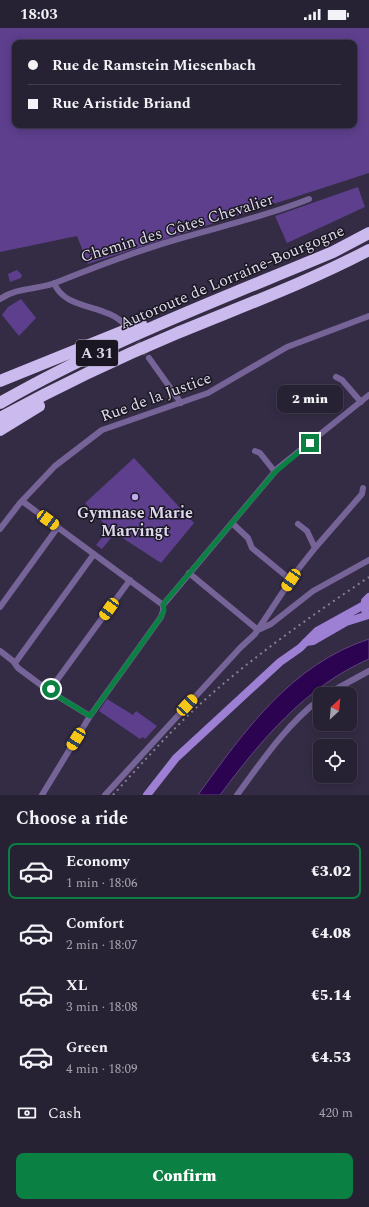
<!DOCTYPE html>
<html lang="en">
<head>
<meta charset="utf-8">
<style>
  :root { --surface:#272134; --page:#2f293c; --text:#f1f3f6; --muted:#a4a3ac; --line:#433e4f; --accent:#0b8043 }
  body { margin:0; font-family:Spectral,serif; background:var(--page); color:var(--text); height:100vh; display:flex; flex-direction:column; font-size:15px; white-space:nowrap }
  * { box-sizing:border-box; margin:0 }
  p { font-size:13px; color:var(--muted) }
  .icon { flex:none; width:22px; height:22px; fill:none; stroke:currentColor; stroke-width:2; stroke-linecap:round; stroke-linejoin:round }
  .map { position:relative; height:767px; overflow:hidden }
  .panel { display:flex; flex-direction:column; background:var(--surface); flex:1 }
  .panel>* { flex:none }
  .banner { position:absolute; left:12px; top:12px; width:345px; height:88px; border-radius:8px; box-shadow:0 2px 10px #0003,0 0 0 1px var(--line); display:grid; align-content:center; height:88px; padding:0 16px; background:var(--surface) }
  .needle { width:26px; rotate:26deg }
  .tools { position:absolute; left:313px; top:659px; display:grid; gap:8px }
  .tools a { display:grid; place-items:center; width:44px; height:44px; border-radius:8px; background:var(--surface); box-shadow:0 2px 10px #0003,0 0 0 1px var(--line); font-size:20px }
  .end { position:absolute; width:18px; height:18px; margin:-9px; border:5px solid #0b8043; background:#fff; box-shadow:0 0 0 2px #fff }
  .from { border-radius:50% }
  .bubble { position:absolute; height:28px; border-radius:8px; background:var(--surface); box-shadow:0 2px 10px #0003,0 0 0 1px var(--line); font-size:13px; font-weight:800; line-height:28px; text-align:center }
  .car { position:absolute; width:12px; height:24px; margin:-12px -6px; border-radius:5px; box-shadow:0 0 3px 1px #0007; background:linear-gradient(#f5c518 24%,#345 0 40%,#f5c518 0 76%,#345 0 86%,#f5c518 0) }
  .banner b { display:flex; align-items:center; gap:14px; height:38px; font-size:15px }
  .banner b+b { border-top:1px solid var(--line) }
  .banner i { width:10px; height:10px; background:var(--text) }
  ul { padding:0; list-style:none }
  li { display:flex; align-items:center; gap:12px; height:56px; margin:0 8px 6px; padding:0 8px; border:2px solid transparent; border-radius:8px }
  li div { flex:1 }
  li b { display:block; font-size:15px }
  li em { font-style:normal; font-weight:800 }
  li.on { border-color:var(--accent) }
  li>.icon { width:36px; height:36px; stroke-width:1.5 }
  h2 { padding:0 16px; font-size:18px; line-height:48px }
  .pay { display:flex; align-items:center; gap:10px; height:44px; padding:0 16px; font-size:15px }
  .pay p { margin-inline-start:auto }
  .button { display:flex; gap:8px; margin-top:auto; padding:8px 16px }
  .button a { flex:1; height:46px; border-radius:8px; background:var(--accent); color:#fff; font-size:16px; font-weight:800; line-height:46px; text-align:center }
  .status { display:flex; justify-content:space-between; align-items:center; height:28px; padding:0 20px; background:var(--surface); direction:ltr }
  .status svg { height:11px; fill:currentColor }
  .map>svg:first-child { display:block }
</style>
</head>
<body>
<div class="status"><b>18:03</b><svg viewBox="0 0 49 12"><path d="M0 12V9h3v3zM5 12V6h3v6zM10 12V3h3v9zM15 12V0h3v12zM26 1h20v11H26zM47 4h2v5h-2z"/></svg></div>
<div class="map">
<svg width="369" height="767" viewBox="0 0 369 767">
  <rect width="100%" height="100%" fill="#342c45"/>
  <path fill="#5d3f8d" fill-rule="evenodd" d="M0 0H369V145L88 236 77 208 0 224ZM15 15H354V97H15Z
    M358 159 365 179 287 215 275 188Z
    M17 242 22 247 21 250 10 254 8 246Z
    M21 271 36 290 19 308 2 287 8 279Z
    M134 430 194 495 161 535 115 505 102 521 96 517 109 501 85 475Z
    M107 671 133 687 136 683 157 698 145 711 143 709 140 711 99 683Z"/>
  <path fill="#2b0351" stroke="#61437f" d="M369 611V631C305 659 261 712 220 767H198C244 703 292 636 369 611Z"/>
  <g fill="none" stroke-linecap="round" stroke-linejoin="round">
    <path stroke="#4e465e" stroke-width="6" stroke-dasharray="6 3" stroke-linecap="butt" d="M132 307 149 330"/>
    <path stroke="#766499" stroke-width="6" d="M54 255C65 283 106 275 125 297
      M0 271C17 259 37 262 55 255 95 239 136 223 178 211 222 198 267 188 309 171
      M149 330 181 375
      M336 349 342 352 361 374
      M255 423 260 425 275 444
      M22 473 163 577
      M232 495 248 510 252 520 291 552
      M298 496 307 503 315 520
      M0 501 20 475 55 438 102 402 208 365 287 319 369 288
      M189 545 258 602
      M163 577 278 440 369 367
      M0 579 58 499
      M258 602 271 596 313 563 369 532
      M0 623 13 633 18 640 49 663 90 688
      M15 635 94 526
      M49 663 130 552
      M327 666 369 643
      M42 767 90 688 161 589 163 583V577
      M105 767 240 620 255 606 296 544 315 520 362 466 363 460
      M237 767C262 733 286 697 320 671"/>
    <path stroke="#9d7fd3" stroke-width="8" d="M365 582V573L369 569
      M306 614 313 613 346 594 368 587
      M147 767 176 730 280 634 300 620 317 603 364 577"/>
    <path stroke="#cabaee" stroke-width="12" d="M0 353 141 296
      M0 375C106 314 221 271 333 224L369 205
      M0 390C57 359 115 331 175 306 240 279 306 255 369 222
      M0 402 39 378"/>
    <path stroke="#878095" stroke-width="2" stroke-dasharray="2 4" stroke-linecap="butt" d="M113 767C144 733 174 699 208 669 258 625 314 586 369 549"/>
  </g>
  <g fill="none" stroke-linecap="round" stroke-linejoin="round">
    <path stroke="#0b8043" stroke-width="5" d="M51 661 49 663 90 688 161 589 164 582 163 577 165 574 275 444 310 415"/>
  </g>
  <circle fill="#c1a8f3" stroke="#1a1722" stroke-width="1.5" cx="135" cy="469" r="4"/>
  <g text-anchor="middle" dominant-baseline="central" stroke-width="3" stroke-linejoin="round" paint-order="stroke">
    <rect fill="#1a1722" stroke="#a39fae" stroke-width="1" x="76" y="312" width="42" height="26" rx="3"/>
    <g font-size="15" font-weight="bold" fill="#ded9ea">
      <text x="97" y="325">A 31</text>
    </g>
    <g font-size="16" fill="#ded9ea" stroke="#1a1722">
      <text transform="translate(177 200) rotate(-17)">Chemin des Côtes Chevalier</text>
      <text transform="translate(232 249) rotate(-23)">Autoroute de Lorraine-Bourgogne</text>
      <text transform="translate(156 369) rotate(-20)">Rue de la Justice</text>
    </g>
    <g font-size="16" font-weight="bold" fill="#ded9ea" stroke="#1a1722">
      <text x="135" y="485">Gymnase Marie<tspan x="135" dy="18">Marvingt</tspan></text>
    </g>
  </g>
</svg>
<div class="tools">
<a><svg class="needle" viewBox="-14 -14 28 28"><path d="M0-13l5 13h-10z" fill="#e53935"/><path d="M0 13l5-13h-10z" fill="#a4a3ac"/></svg></a>
<a><svg class="icon" aria-label="locate" viewBox="0 0 24 24"><circle cx="12" cy="12" r="6"/><path d="M12 2v4M12 18v4M2 12h4M18 12h4"/></svg></a>
</div>
<i class="end from" style="left:51px;top:661px"></i>
<i class="end" style="left:310px;top:415px"></i>
<div class="bubble" style="left:277px;top:357px;width:66px">2 min</div>
<i class="car" style="left:48px;top:492px;rotate:126deg"></i>
<i class="car" style="left:291px;top:552px;rotate:214deg"></i>
<i class="car" style="left:109px;top:581px;rotate:216deg"></i>
<i class="car" style="left:187px;top:677px;rotate:43deg"></i>
<i class="car" style="left:76px;top:711px;rotate:212deg"></i>
<div class="banner">
<b><i class="from"></i>Rue de Ramstein Miesenbach</b>
<b><i></i>Rue Aristide Briand</b>
</div>
</div>
<section class="panel">
<h2>Choose a ride</h2>
<ul>
<li class="on"><svg class="icon" aria-label="car" viewBox="0 0 24 24"><path d="M5 17H2v-5l4-1 3-4h7l3 4 3 1v5h-3M9 17h6M6 11h13"/><circle cx="7" cy="17" r="2"/><circle cx="17" cy="17" r="2"/></svg><div><b>Economy</b><p>1 min · 18:06</p></div><em>€3.02</em></li>
<li><svg class="icon" aria-label="car" viewBox="0 0 24 24"><path d="M5 17H2v-5l4-1 3-4h7l3 4 3 1v5h-3M9 17h6M6 11h13"/><circle cx="7" cy="17" r="2"/><circle cx="17" cy="17" r="2"/></svg><div><b>Comfort</b><p>2 min · 18:07</p></div><em>€4.08</em></li>
<li><svg class="icon" aria-label="car" viewBox="0 0 24 24"><path d="M5 17H2v-5l4-1 3-4h7l3 4 3 1v5h-3M9 17h6M6 11h13"/><circle cx="7" cy="17" r="2"/><circle cx="17" cy="17" r="2"/></svg><div><b>XL</b><p>3 min · 18:08</p></div><em>€5.14</em></li>
<li><svg class="icon" aria-label="car" viewBox="0 0 24 24"><path d="M5 17H2v-5l4-1 3-4h7l3 4 3 1v5h-3M9 17h6M6 11h13"/><circle cx="7" cy="17" r="2"/><circle cx="17" cy="17" r="2"/></svg><div><b>Green</b><p>4 min · 18:09</p></div><em>€4.53</em></li>
</ul>
<div class="pay"><svg class="icon" aria-label="cash" viewBox="0 0 24 24"><path d="M3 7h18v10H3z"/><circle cx="12" cy="12" r="2"/></svg>Cash<p>420 m</p></div>
<div class="button"><a>Confirm</a></div>
</section>
</body>
</html>
